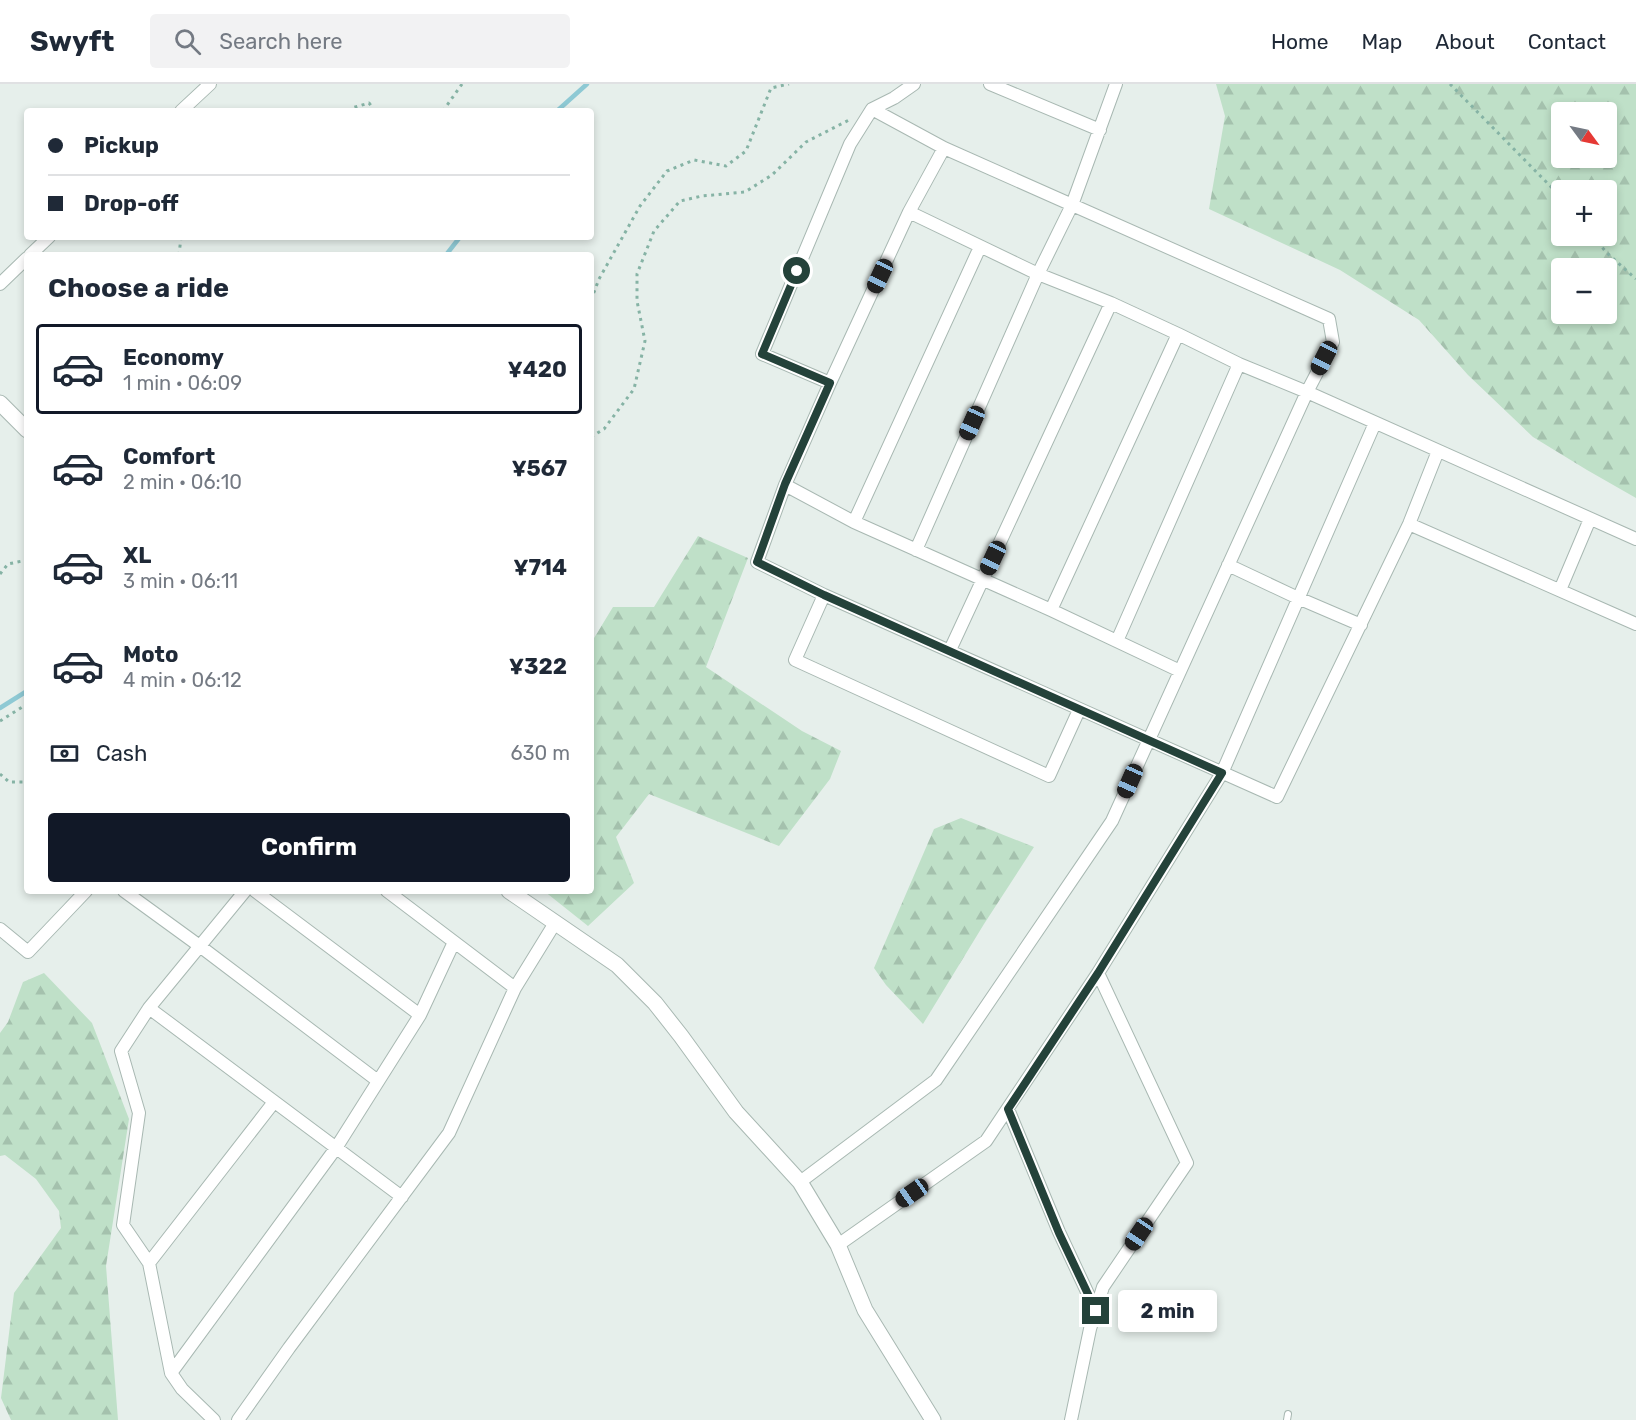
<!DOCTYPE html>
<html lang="en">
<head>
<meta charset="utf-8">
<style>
  :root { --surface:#fff; --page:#f2f2f3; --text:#1f2937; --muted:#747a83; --line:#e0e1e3; --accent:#111827 }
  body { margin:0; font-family:Rubik,sans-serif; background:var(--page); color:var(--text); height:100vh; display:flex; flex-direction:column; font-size:22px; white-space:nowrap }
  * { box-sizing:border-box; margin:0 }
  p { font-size:20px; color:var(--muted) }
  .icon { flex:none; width:33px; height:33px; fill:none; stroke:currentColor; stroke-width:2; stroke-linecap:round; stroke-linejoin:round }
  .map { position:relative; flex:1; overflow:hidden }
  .details { position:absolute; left:24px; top:168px; width:570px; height:642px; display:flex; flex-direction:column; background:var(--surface); border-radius:6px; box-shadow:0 3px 9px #0003 }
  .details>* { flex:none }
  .top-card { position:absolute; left:24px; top:24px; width:570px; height:132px; border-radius:6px; box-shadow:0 3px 9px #0003; display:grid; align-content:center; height:132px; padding:0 24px; background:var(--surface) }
  .needle { width:39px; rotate:123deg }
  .buttons { position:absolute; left:1551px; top:18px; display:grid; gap:12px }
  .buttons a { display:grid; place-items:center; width:66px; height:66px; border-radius:6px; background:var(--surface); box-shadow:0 3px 9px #0003; font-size:30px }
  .end { position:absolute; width:27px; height:27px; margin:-14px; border:8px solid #24423a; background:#fff; box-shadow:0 0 0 3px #fff }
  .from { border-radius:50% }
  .bubble { position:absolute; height:42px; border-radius:6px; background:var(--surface); box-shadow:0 3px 9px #0003; font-size:20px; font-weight:700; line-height:42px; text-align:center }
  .car { position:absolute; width:18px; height:36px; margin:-18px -9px; border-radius:8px; box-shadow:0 0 4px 2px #0007; background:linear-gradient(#222 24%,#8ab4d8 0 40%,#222 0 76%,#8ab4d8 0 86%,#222 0) }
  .top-card b { display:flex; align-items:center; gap:21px; height:57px; font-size:22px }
  .top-card b+b { border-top:2px solid var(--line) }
  .top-card i { width:15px; height:15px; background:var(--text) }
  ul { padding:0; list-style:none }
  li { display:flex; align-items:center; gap:18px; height:90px; margin:0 12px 9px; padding:0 12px; border:3px solid transparent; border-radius:6px }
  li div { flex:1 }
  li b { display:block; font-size:22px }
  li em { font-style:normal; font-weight:700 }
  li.current { border-color:var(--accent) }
  li>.icon { width:54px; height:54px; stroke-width:1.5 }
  h2 { padding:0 24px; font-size:27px; line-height:72px }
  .pay { display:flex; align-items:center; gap:15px; height:66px; padding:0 24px; font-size:22px }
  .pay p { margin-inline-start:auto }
  .action { display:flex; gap:12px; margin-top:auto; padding:12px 24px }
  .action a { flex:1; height:69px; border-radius:6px; background:var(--accent); color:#fff; font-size:24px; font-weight:700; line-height:69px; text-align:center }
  header { display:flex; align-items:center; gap:36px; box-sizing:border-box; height:84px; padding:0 30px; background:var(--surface); border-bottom:2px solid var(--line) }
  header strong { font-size:28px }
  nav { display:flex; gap:33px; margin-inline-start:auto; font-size:21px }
  .search { width:420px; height:54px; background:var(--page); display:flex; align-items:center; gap:15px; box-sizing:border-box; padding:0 21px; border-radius:6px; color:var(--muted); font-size:22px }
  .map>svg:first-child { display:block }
</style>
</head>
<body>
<header>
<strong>Swyft</strong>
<div class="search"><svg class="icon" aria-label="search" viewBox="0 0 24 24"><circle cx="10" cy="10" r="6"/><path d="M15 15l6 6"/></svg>Search here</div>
<nav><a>Home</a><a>Map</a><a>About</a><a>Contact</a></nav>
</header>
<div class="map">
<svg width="1636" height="1336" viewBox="0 0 1636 1336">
  <defs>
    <pattern id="forest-firs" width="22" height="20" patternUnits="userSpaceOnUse" patternTransform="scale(1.5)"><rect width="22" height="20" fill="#bfe0c8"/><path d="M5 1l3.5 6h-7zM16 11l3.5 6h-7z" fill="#a4c1ad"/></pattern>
  </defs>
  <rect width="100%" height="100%" fill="#e6efeb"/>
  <path fill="url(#forest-firs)" fill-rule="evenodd" d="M1216 0H1636V414L1587 386 1533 353 1468 291 1419 236 1340 186 1209 125 1225 32ZM1562 28H1606V74H1562ZM1562 106H1606V152H1562ZM1606 184V230H1562V184Z
    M698 452 748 474 706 583 802 647 841 667 830 695 779 762 649 710 616 753 634 799 588 842 544 807H591V559L613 523H654Z
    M961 734 1034 763 984 840 923 940 886 901 874 884 934 745Z
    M44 889 92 939 129 1035 106 1182 118 1336H11L1 1314 14 1209 61 1144 59 1127 36 1095 5 1071 0 1072V949L8 938 23 898Z"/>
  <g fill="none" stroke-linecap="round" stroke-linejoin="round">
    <path stroke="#8ec9d4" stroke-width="4.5" d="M557 27 587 0
      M446 171 460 153
      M0 624 27 607"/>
    <g stroke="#a8b8b2" stroke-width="8">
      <path id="service" d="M1287 1336 1288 1330"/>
    </g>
    <g stroke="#a8b8b2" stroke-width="14">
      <path id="minor" d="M990 0 1100 46
        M181 27 210 0
        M944 64 909 128 830 299 785 401 757 478 824 511 1277 713 1409 440 1438 367
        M909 128 1038 190 1111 219 1178 250 1239 280 1307 308 1636 455
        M30 171 49 153
        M0 200 27 174
        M830 299 762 270 850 60 872 25 894 14 914 0
        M785 401 854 438 1051 526 1180 587
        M854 438 980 163
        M1409 440 1636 540
        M916 466 1038 190 1072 121 1116 0
        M1228 481 1298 514 1361 541
        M1560 506 1590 435
        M824 511 795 576 1049 692 1079 626
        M1051 526 1178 250
        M1117 557 1239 280
        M950 566 1111 219
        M124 807 201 863 378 997
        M255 807 420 931
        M387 807 515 904
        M0 845 28 868 86 807
        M149 924 402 1113
        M1008 1025 1059 1148 1096 1227
        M800 1098 936 996 1112 737 1307 308 1333 258 1329 235 944 64 872 25
        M838 1161 986 1057 1098 889 1222 689 1375 339
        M149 1179 274 1018
        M171 1289 336 1064 420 931 454 858
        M214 1336 182 1305 171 1289 149 1179 123 1141 139 1029 121 967 149 924 245 807
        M238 1336 289 1264 449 1049 515 904 555 839
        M1071 1336 1090 1245 1103 1203 1187 1079 1098 889"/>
    </g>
    <g stroke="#a8b8b2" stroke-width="17">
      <path id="tertiary" d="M0 319 27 346
        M509 807 617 881 655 919 681 952 736 1028 800 1098 838 1161 865 1226 933 1336"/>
    </g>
    <path stroke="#86b3a5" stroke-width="3" stroke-dasharray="3 4.5" stroke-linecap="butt" d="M1450 0 1562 114
      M348 27 352 24 369 19 375 27
      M443 27 462 0
      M1593 152 1606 168 1636 195
      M179 171 181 153
      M591 216 599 195 640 122 667 87 694 76 726 82 746 67 771 4 789 0
      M591 353 604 345 634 305 645 257 637 217V190L654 147 680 117 702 112 745 108 772 91 806 58 849 36
      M0 490 8 480 27 476
      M0 637 27 620
      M0 690 9 698H27"/>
    <use href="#service" stroke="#fff" stroke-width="6"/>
    <use href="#minor" stroke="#fff" stroke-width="12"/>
    <use href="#tertiary" stroke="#fff" stroke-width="15"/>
  </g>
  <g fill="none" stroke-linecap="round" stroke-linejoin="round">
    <path stroke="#24423a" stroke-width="8" d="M797 187 762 270 830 299 785 400 757 478 824 511 1222 689 1098 889 1008 1025 1059 1149 1096 1227"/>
  </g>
</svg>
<div class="buttons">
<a><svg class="needle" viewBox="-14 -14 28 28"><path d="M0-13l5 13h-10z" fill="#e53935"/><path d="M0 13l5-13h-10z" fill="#747a83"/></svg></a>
<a>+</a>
<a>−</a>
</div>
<i class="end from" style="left:797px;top:187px"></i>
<i class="end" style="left:1096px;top:1227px"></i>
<div class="bubble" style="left:1118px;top:1206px;width:99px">2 min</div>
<i class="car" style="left:880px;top:192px;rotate:205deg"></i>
<i class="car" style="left:1324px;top:274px;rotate:207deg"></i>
<i class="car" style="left:972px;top:339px;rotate:204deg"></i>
<i class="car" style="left:993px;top:474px;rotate:205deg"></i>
<i class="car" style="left:1130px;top:697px;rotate:204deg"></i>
<i class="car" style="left:912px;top:1109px;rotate:235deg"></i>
<i class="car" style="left:1139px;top:1150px;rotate:214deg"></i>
<div class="top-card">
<b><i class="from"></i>Pickup</b>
<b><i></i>Drop-off</b>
</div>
<section class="details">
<h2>Choose a ride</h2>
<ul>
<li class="current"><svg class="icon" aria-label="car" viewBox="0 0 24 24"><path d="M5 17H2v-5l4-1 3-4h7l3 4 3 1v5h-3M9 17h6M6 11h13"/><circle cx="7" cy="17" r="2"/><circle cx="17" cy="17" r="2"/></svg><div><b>Economy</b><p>1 min · 06:09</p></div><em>¥420</em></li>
<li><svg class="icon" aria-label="car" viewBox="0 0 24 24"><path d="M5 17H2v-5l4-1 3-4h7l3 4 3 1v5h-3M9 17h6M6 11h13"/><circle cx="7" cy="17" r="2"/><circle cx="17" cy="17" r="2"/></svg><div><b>Comfort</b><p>2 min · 06:10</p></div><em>¥567</em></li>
<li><svg class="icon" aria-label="car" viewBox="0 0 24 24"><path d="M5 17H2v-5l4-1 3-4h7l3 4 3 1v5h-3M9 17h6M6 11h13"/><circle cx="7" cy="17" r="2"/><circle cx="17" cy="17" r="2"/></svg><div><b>XL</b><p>3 min · 06:11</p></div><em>¥714</em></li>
<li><svg class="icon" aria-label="car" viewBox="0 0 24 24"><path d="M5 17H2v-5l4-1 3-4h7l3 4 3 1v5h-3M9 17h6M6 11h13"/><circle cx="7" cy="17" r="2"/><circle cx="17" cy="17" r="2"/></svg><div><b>Moto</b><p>4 min · 06:12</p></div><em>¥322</em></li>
</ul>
<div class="pay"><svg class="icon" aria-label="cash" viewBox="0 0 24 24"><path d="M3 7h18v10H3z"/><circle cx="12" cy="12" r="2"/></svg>Cash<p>630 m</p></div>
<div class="action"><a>Confirm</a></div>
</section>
</div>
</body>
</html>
